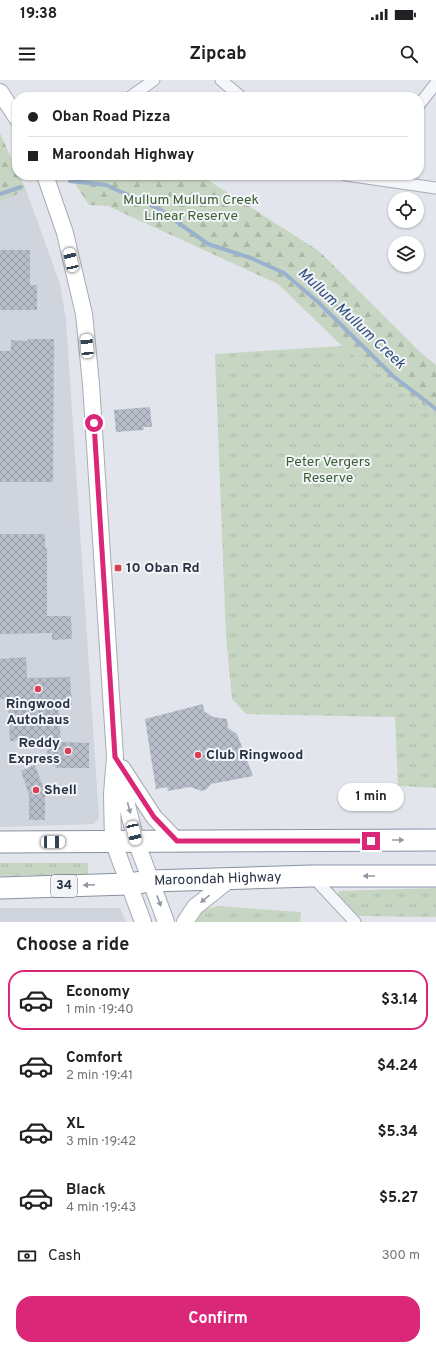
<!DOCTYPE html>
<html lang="en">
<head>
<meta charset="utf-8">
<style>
  :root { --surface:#fff; --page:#f6f6f6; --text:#202124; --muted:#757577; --line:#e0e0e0; --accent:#db2777 }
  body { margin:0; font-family:Overpass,sans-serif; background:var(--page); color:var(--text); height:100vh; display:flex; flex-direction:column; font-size:15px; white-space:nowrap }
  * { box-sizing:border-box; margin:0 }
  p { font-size:13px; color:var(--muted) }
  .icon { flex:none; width:22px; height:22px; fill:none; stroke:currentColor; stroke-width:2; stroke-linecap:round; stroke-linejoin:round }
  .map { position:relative; height:842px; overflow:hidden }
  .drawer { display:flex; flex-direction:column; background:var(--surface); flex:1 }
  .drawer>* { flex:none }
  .guide { position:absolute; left:12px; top:12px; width:412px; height:88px; border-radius:16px; box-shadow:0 1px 3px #0004; display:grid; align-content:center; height:88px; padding:0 16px; background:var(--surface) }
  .tools { position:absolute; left:388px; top:112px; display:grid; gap:8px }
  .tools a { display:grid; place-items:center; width:36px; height:36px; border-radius:50%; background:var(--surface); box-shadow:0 1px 3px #0004; font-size:20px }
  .end { position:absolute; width:18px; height:18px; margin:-9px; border:5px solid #db2777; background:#fff; box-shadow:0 0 0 2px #fff }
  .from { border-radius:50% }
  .bubble { position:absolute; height:28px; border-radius:14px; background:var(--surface); box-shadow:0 1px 3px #0004; font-size:13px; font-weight:700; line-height:28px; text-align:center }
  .car { position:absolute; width:12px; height:24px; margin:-12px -6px; border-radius:5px; box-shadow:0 0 3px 1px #0007; background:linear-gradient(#fff 24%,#345 0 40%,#fff 0 76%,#345 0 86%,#fff 0) }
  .guide b { display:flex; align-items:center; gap:14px; height:38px; font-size:15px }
  .guide b+b { border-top:1px solid var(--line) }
  .guide i { width:10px; height:10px; background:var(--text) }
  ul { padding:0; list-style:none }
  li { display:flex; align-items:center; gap:12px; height:60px; margin:0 8px 6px; padding:0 8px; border:2px solid transparent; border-radius:16px }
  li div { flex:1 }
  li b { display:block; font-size:15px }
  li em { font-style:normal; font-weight:700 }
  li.active { border-color:var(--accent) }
  li>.icon { width:36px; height:36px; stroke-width:1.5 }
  h2 { padding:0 16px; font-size:18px; line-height:48px }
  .pay { display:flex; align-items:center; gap:10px; height:44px; padding:0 16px; font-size:15px }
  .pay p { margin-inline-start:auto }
  .primary-button { display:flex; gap:8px; margin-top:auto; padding:8px 16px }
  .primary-button a { flex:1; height:46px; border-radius:16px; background:var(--accent); color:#fff; font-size:16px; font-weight:700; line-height:46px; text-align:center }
  .status { display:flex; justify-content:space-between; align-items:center; height:28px; padding:0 20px; background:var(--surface); direction:ltr }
  .status svg { height:11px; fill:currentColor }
  header { display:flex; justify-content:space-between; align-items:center; height:52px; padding:0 16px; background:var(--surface); font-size:18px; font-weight:700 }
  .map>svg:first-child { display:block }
</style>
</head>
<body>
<div class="status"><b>19:38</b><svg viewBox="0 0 49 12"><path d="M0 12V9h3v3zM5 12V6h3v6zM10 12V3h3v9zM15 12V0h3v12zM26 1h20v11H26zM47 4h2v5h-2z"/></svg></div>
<header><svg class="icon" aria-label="menu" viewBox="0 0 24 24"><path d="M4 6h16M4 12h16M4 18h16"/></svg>Zipcab<svg class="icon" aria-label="search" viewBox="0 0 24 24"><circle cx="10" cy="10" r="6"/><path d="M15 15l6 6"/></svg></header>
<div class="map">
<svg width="436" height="842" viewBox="0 0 436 842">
  <defs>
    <pattern id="grass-tufts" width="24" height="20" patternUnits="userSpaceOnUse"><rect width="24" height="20" fill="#c7d6c2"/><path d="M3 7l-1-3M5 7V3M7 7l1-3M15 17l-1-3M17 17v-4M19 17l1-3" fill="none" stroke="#abb8a8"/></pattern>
    <pattern id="forest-firs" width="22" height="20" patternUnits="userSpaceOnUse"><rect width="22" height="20" fill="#c7d6c2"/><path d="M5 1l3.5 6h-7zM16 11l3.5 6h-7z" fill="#abb8a8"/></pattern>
    <pattern id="building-cross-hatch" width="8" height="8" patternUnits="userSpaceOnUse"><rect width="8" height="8" fill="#b8bec9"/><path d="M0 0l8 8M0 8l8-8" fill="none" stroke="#969ba5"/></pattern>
  </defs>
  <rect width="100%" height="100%" fill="#e2e5eb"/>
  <path fill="#cfd4dd" d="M26 110 60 204 66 240 99 738 94 744 0 747V122Z
    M0 828H120L126 842H0Z"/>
  <path fill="url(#grass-tufts)" d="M342 266 436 334V708L398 706 395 637 246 634 232 619 226 557 215 274Z
    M0 783H88V794L0 796Z
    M436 808V837L360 836 353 834 338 815 339 811Z
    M217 826 301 832 300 842H193L204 830Z"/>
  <path fill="url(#forest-firs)" d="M0 53 17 91V95H19L26 110 0 122Z
    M200 95 319 171 421 273 436 285V334L342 266 278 204 108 126 89 125 70 96Z"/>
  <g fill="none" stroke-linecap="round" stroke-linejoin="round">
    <path stroke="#9ab2ce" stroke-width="4" d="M70 101 106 105 159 129 208 164 251 178 284 193 318 222 393 296 436 329
      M0 114 21 107"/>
  </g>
  <path fill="url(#building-cross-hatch)" d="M0 170H30V205H37V230H0Z
    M28 259H54L53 402H0V271H11V260L28 261Z
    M150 327 152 347H143L144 350 116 352 114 330Z
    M0 454H45V468H47V536H71L72 559 52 560V553L0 554Z
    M26 577 27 598 70 597 72 625H58L61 662 89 663V688H57L47 679 48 659 10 661 8 619H0V579Z
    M203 624 204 631 213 637 227 639 228 648 237 654 253 696 211 704 207 709 202 711 190 707 168 711 167 707 156 709 145 639Z
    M35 685 45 712V740H29V715L21 691Z"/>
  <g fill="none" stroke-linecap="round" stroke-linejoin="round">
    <g stroke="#a6acb6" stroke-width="13">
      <path id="street" d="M221 0 241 17
        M130 17 154 0
        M419 25 436 3
        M346 95 436 108
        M312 796 355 842"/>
    </g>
    <g stroke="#a6acb6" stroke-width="18">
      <path id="secondary" d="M0 12 17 38
        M45 95 65 153 84 234 91 304 115 677 112 714 113 761 143 842
        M122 688 154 737 177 761
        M118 689 136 761 166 842
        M185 842 195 827 230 799"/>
    </g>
    <g stroke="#8892a3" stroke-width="23">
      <g id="highway">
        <path d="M0 762 436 760"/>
        <path id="s1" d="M0 808 128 804 151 801 312 796H436"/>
      </g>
    </g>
    <use href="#street" stroke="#f5f6f9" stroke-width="11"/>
    <use href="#secondary" stroke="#fff" stroke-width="16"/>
    <use href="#highway" stroke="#fff" stroke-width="21"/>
  </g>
  <defs><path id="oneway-solid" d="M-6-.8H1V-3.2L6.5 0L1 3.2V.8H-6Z"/></defs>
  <g fill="#9498a2">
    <use href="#oneway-solid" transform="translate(129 728) rotate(75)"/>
    <use href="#oneway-solid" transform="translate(398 760)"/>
    <use href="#oneway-solid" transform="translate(369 796) rotate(-180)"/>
    <use href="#oneway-solid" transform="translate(89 805) rotate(178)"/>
    <use href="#oneway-solid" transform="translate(205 819) rotate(141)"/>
    <use href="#oneway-solid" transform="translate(159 821) rotate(70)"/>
  </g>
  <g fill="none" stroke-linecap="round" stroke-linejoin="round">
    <path stroke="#db2777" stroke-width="5" d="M94 343 115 677 154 737 177 761H371"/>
  </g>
  <g fill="#d93e53" stroke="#f2f4f8" stroke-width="1.5">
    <rect x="114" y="484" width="8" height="8" rx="2"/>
    <circle cx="38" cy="609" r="4"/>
    <circle cx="68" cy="671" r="4"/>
    <circle cx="198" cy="675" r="4"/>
    <circle cx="36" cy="710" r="4"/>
  </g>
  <g text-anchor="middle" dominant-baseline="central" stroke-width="4" stroke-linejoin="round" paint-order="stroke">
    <rect fill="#f2f4f8" stroke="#656c7b" stroke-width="1" x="51" y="795" width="26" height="22" rx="3"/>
    <g font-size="13" font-weight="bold" fill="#283245">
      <text x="64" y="806">34</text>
    </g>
    <g font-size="14" fill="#3c6134" stroke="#f2f4f8">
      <text x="191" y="120">Mullum Mullum Creek<tspan x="191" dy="16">Linear Reserve</tspan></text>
      <text x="328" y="382">Peter Vergers<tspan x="328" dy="16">Reserve</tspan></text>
    </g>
    <g font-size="14" font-weight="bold" fill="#283245" stroke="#f2f4f8" text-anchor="start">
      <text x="126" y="488">10 Oban Rd</text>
      <text x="38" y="624" text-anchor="middle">Ringwood<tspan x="38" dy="16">Autohaus</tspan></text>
      <text x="60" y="663" text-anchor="end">Reddy<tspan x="60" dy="16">Express</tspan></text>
      <text x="206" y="675">Club Ringwood</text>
      <text x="44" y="710">Shell</text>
    </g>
    <g font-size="14" fill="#283245" stroke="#f2f4f8">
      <text stroke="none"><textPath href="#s1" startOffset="218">Maroondah Highway</textPath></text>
    </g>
    <g font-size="15" font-style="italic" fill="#2f507c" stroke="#f2f4f8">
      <text transform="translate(351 239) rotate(43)">Mullum Mullum Creek</text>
    </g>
  </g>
</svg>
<div class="tools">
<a><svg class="icon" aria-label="locate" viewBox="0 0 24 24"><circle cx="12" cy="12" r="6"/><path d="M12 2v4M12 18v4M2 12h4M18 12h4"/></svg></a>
<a><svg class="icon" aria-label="layers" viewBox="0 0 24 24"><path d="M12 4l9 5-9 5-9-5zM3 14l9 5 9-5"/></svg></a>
</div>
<i class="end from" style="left:94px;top:343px"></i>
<i class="end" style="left:371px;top:761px"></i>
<div class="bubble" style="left:338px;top:703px;width:66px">1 min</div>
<i class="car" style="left:71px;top:180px;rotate:347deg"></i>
<i class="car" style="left:87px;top:266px;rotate:355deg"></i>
<i class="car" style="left:134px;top:753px;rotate:167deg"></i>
<i class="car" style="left:53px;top:762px;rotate:89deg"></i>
<div class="guide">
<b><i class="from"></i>Oban Road Pizza</b>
<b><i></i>Maroondah Highway</b>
</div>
</div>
<section class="drawer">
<h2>Choose a ride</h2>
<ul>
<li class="active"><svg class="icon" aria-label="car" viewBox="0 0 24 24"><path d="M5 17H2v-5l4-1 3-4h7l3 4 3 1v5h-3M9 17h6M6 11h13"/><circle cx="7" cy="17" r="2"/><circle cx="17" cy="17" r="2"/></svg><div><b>Economy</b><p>1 min · 19:40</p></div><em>$3.14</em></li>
<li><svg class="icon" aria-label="car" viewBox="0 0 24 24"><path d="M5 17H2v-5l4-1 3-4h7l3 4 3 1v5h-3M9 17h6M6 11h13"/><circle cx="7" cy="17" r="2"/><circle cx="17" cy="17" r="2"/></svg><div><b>Comfort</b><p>2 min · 19:41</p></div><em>$4.24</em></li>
<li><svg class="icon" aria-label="car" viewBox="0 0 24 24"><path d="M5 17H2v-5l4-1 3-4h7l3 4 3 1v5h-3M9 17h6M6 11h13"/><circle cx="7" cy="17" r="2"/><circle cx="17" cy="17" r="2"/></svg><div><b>XL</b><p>3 min · 19:42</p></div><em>$5.34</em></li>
<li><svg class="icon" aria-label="car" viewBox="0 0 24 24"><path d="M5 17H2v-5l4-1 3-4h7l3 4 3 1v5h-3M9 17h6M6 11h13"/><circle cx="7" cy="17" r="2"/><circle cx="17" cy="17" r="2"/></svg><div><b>Black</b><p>4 min · 19:43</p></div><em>$5.27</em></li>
</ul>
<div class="pay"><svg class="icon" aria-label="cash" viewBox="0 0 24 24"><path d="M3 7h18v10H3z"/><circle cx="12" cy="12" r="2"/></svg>Cash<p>300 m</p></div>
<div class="primary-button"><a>Confirm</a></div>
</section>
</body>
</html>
